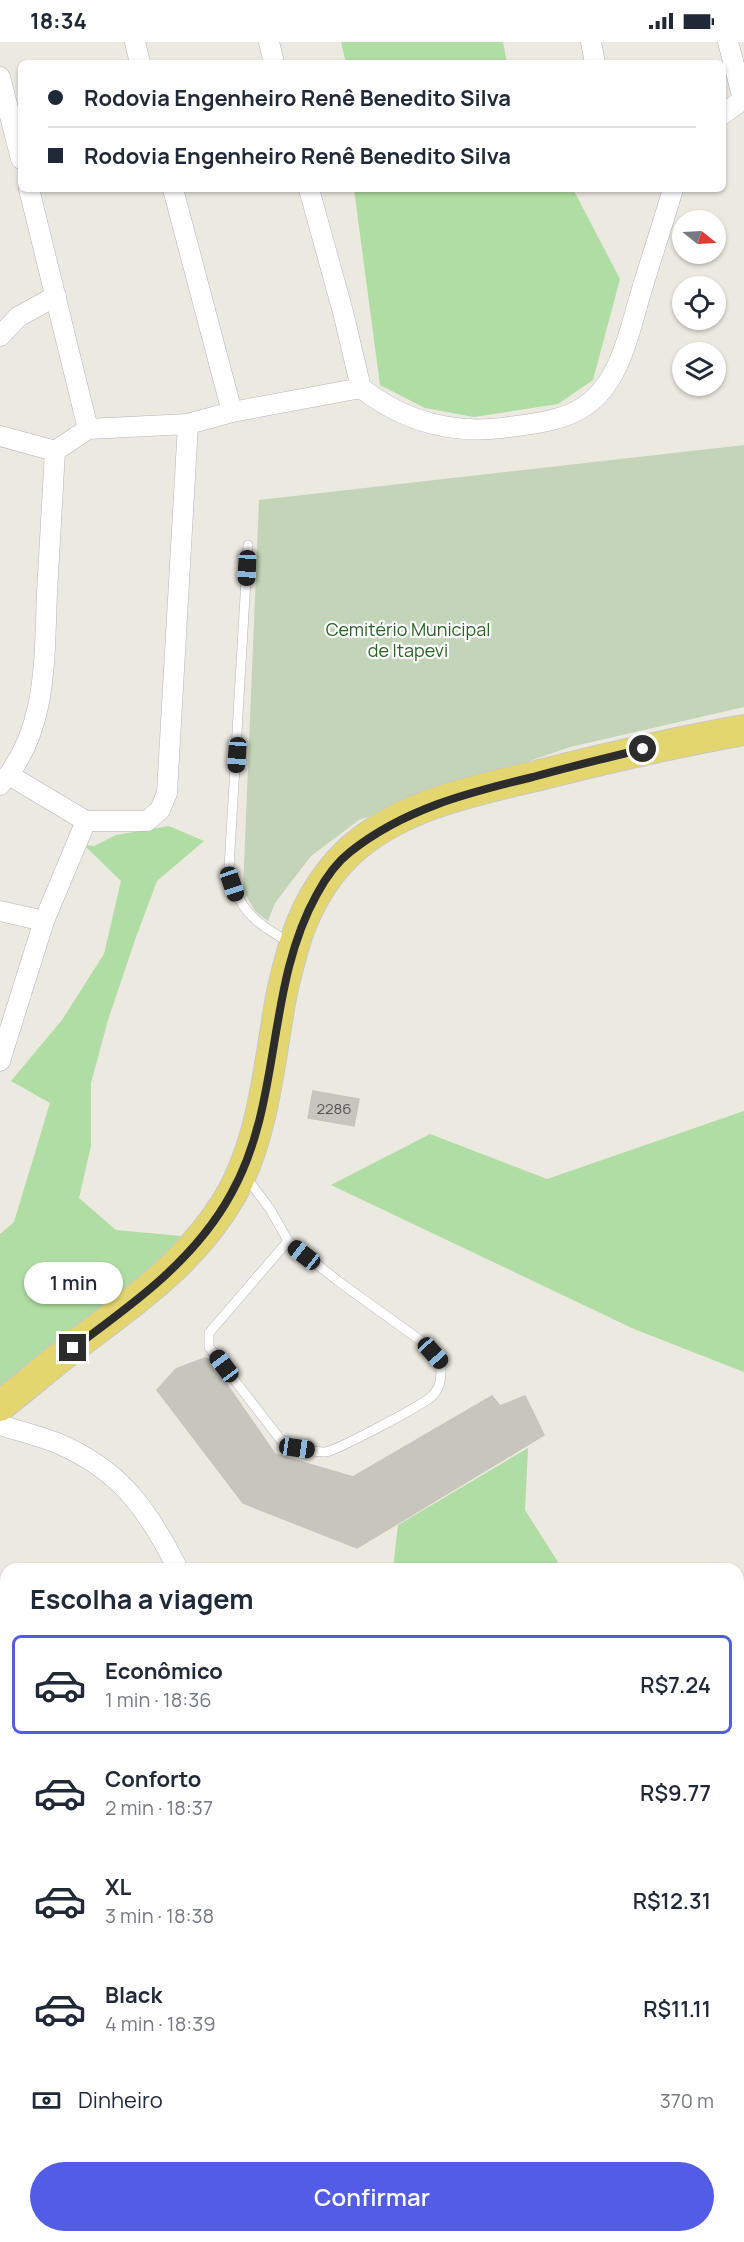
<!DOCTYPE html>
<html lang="pt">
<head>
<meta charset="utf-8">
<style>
  :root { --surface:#fff; --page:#f6f6f7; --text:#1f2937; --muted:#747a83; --line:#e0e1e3; --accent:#525ce7 }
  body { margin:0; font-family:Manrope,sans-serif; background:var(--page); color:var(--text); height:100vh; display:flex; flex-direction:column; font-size:22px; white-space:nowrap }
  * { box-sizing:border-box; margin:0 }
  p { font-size:20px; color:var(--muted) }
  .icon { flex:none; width:33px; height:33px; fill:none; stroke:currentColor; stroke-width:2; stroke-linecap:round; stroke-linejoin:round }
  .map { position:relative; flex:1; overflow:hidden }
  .sheet { position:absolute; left:0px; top:1521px; width:744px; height:680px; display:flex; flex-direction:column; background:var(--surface); border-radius:18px 18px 0 0; box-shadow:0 2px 4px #0004 }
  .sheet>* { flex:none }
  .guide { position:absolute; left:18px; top:18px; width:708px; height:132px; border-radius:9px; box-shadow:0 2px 4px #0004; display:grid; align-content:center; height:132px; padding:0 30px; background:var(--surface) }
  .needle { width:39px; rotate:108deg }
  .buttons { position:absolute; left:672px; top:168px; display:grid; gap:12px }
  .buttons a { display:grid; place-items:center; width:54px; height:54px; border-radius:50%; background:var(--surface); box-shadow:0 2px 4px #0004; font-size:30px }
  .end { position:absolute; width:27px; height:27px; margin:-14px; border:8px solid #2c2c2c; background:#fff; box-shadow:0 0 0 3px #fff }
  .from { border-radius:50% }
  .bubble { position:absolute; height:42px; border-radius:21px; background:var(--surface); box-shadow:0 2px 4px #0004; font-size:20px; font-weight:600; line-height:42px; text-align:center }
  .car { position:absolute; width:18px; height:36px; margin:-18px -9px; border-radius:8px; box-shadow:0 0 4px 2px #0007; background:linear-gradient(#222 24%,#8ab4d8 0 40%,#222 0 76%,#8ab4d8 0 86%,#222 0) }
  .guide b { display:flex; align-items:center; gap:21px; height:57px; font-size:22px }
  .guide b+b { border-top:2px solid var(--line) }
  .guide i { width:15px; height:15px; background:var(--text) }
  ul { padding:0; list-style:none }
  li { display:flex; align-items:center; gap:18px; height:99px; margin:0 12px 9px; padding:0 18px; border:3px solid transparent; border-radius:9px }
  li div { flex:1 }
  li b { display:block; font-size:22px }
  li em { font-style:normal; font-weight:600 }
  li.on { border-color:var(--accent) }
  li>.icon { width:54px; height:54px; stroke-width:1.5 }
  h2 { padding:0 30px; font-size:27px; line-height:72px }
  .pay { display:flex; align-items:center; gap:15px; height:66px; padding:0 30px; font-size:22px }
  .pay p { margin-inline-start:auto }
  .button { display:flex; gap:12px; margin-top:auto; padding:12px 30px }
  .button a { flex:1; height:69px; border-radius:36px; background:var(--accent); color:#fff; font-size:24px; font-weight:600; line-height:69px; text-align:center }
  .status { display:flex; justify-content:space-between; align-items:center; height:42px; padding:0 30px; background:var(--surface); direction:ltr }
  .status svg { height:16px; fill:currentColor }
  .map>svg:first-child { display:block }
</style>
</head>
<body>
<div class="status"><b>18:34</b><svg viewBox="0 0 49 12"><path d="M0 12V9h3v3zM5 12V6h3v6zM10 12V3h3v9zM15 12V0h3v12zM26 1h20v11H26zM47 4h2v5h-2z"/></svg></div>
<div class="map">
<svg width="744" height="2200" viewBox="0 0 744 2200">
  <rect width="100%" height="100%" fill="#ece9e0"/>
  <path fill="#afdda3" d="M341 0H503L507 21H346Z
    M354 147H573L620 237 593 338 558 362 474 375 425 366 380 343Z
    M169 784 204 799 157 839 136 895 108 978 91 1041V1104L79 1156 116 1188 181 1194 155 1225 0 1349V1192L14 1180 50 1061 11 1039 62 978 104 912 121 839 84 803 94 804 116 793Z
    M744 1069V1330L634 1287 331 1143 430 1092 547 1137Z
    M528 1406 525 1468 558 1520 555 1527H393L398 1483Z"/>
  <path fill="#c3d4b9" d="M744 403V665L570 705 359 778 311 814 275 861 268 879 255 869 243 848 259 458Z"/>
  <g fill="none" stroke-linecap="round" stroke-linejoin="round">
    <path stroke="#7fbce3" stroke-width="5" d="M738 1921 744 1919
      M346 2200 348 2194"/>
  </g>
  <path fill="#c8c5bf" stroke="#c8c4ba" stroke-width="1.5" d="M313 1049 359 1057 354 1084 308 1076Z
    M205 1316 210 1318 275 1412 353 1435 492 1354 500 1364 525 1354 544 1393 357 1506 243 1461 157 1348 176 1327Z"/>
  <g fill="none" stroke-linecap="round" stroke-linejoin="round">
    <g stroke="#b4b4be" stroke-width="10">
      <path id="lane" d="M248 503 229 826C238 868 254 881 291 901
        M246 1135 270 1167 288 1199 338 1239 424 1301 441 1320C441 1334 442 1344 432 1354 423 1363 336 1409 325 1410 309 1410 294 1404 280 1397L209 1305V1291L288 1199"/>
    </g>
    <g stroke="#b4b4be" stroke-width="21">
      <path id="street" d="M135 0 140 21
        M269 0 274 21
        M591 0 595 21
        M728 0 743 57
        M0 35 21 117
        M723 72 744 57
        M29 147 88 387
        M173 147 232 370
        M309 147 343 270 361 346
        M0 294 18 275 56 254
        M88 387 188 382 232 370 361 346C402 378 450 392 502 386 529 382 562 380 585 364 621 340 630 286 642 247 652 214 663 181 673 147
        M0 394 55 409 88 387
        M9 733 86 779H147L160 768 167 751 188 382
        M0 743C48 690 44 618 47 551 50 504 52 456 55 409
        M0 869 44 879
        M0 1019 44 879 86 779
        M0 1383C19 1389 39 1394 57 1401 121 1428 148 1468 178 1527
        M0 1646 6 1653
        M0 1928 6 1931
        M738 1962 744 1960
        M738 2058 744 2056
        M0 2149 6 2146
        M51 2194 55 2200
        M248 2194V2195
        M467 2200 474 2194"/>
    </g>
    <g stroke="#c8c8c8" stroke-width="32">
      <path id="primary" d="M0 1364C24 1345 49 1324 73 1305 133 1260 193 1219 231 1153 263 1096 269 1024 280 961 283 943 288 925 293 907 302 873 321 837 347 812 399 762 477 748 544 732 611 715 677 700 744 688"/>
    </g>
    <use href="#lane" stroke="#fff" stroke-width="9"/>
    <use href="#street" stroke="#fff" stroke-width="20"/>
    <use href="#primary" stroke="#e3d66f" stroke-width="30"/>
  </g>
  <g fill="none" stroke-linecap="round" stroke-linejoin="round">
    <path stroke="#2c2c2c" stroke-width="8" d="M73 1306C133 1262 195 1218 231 1152 283 1060 265 945 317 852 325 837 336 821 350 810 404 767 467 751 533 735 569 725 606 716 643 707"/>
  </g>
  <g text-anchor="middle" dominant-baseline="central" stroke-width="4.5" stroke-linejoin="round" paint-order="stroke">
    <g font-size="15" fill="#535251">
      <text x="334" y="1066">2286</text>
    </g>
    <g font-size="18" fill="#286323" stroke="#fff">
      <text x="408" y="587">Cemitério Municipal<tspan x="408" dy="21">de Itapevi</tspan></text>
    </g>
  </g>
</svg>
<div class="buttons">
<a><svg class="needle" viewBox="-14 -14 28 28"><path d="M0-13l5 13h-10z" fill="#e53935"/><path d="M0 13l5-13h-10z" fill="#747a83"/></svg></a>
<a><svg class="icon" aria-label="locate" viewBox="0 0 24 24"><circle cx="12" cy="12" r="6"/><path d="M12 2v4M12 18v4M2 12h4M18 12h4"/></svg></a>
<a><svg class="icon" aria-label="layers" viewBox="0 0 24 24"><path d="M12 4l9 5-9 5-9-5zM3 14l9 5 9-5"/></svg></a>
</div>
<i class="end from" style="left:643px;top:707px"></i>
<i class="end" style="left:73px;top:1306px"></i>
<div class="bubble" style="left:24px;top:1220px;width:99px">1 min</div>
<i class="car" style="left:247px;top:526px;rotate:183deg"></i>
<i class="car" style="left:237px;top:713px;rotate:184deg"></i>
<i class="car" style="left:232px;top:842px;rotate:161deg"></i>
<i class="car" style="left:304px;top:1213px;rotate:308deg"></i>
<i class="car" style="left:433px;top:1311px;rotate:138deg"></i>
<i class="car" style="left:224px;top:1324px;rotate:323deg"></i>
<i class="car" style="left:297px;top:1406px;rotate:98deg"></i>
<div class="guide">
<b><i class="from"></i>Rodovia Engenheiro Renê Benedito Silva</b>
<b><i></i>Rodovia Engenheiro Renê Benedito Silva</b>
</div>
<section class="sheet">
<h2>Escolha a viagem</h2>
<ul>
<li class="on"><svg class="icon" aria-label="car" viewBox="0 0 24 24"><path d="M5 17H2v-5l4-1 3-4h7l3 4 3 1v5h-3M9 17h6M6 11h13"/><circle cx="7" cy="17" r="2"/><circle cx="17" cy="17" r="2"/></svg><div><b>Econômico</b><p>1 min · 18:36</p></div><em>R$7.24</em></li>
<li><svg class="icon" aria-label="car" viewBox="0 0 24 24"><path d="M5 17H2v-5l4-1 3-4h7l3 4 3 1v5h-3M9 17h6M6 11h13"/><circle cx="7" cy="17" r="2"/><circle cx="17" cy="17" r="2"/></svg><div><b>Conforto</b><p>2 min · 18:37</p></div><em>R$9.77</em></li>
<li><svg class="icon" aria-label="car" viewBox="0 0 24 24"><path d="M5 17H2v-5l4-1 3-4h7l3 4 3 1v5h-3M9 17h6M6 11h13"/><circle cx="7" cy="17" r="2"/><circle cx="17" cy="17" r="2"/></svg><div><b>XL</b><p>3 min · 18:38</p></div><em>R$12.31</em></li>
<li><svg class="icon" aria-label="car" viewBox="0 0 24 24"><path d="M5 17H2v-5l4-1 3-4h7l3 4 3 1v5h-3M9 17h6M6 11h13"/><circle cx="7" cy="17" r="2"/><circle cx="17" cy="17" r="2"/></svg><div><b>Black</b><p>4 min · 18:39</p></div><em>R$11.11</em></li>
</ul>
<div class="pay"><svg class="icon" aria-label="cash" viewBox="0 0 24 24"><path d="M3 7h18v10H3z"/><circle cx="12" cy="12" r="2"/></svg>Dinheiro<p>370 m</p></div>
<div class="button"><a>Confirmar</a></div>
</section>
</div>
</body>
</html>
